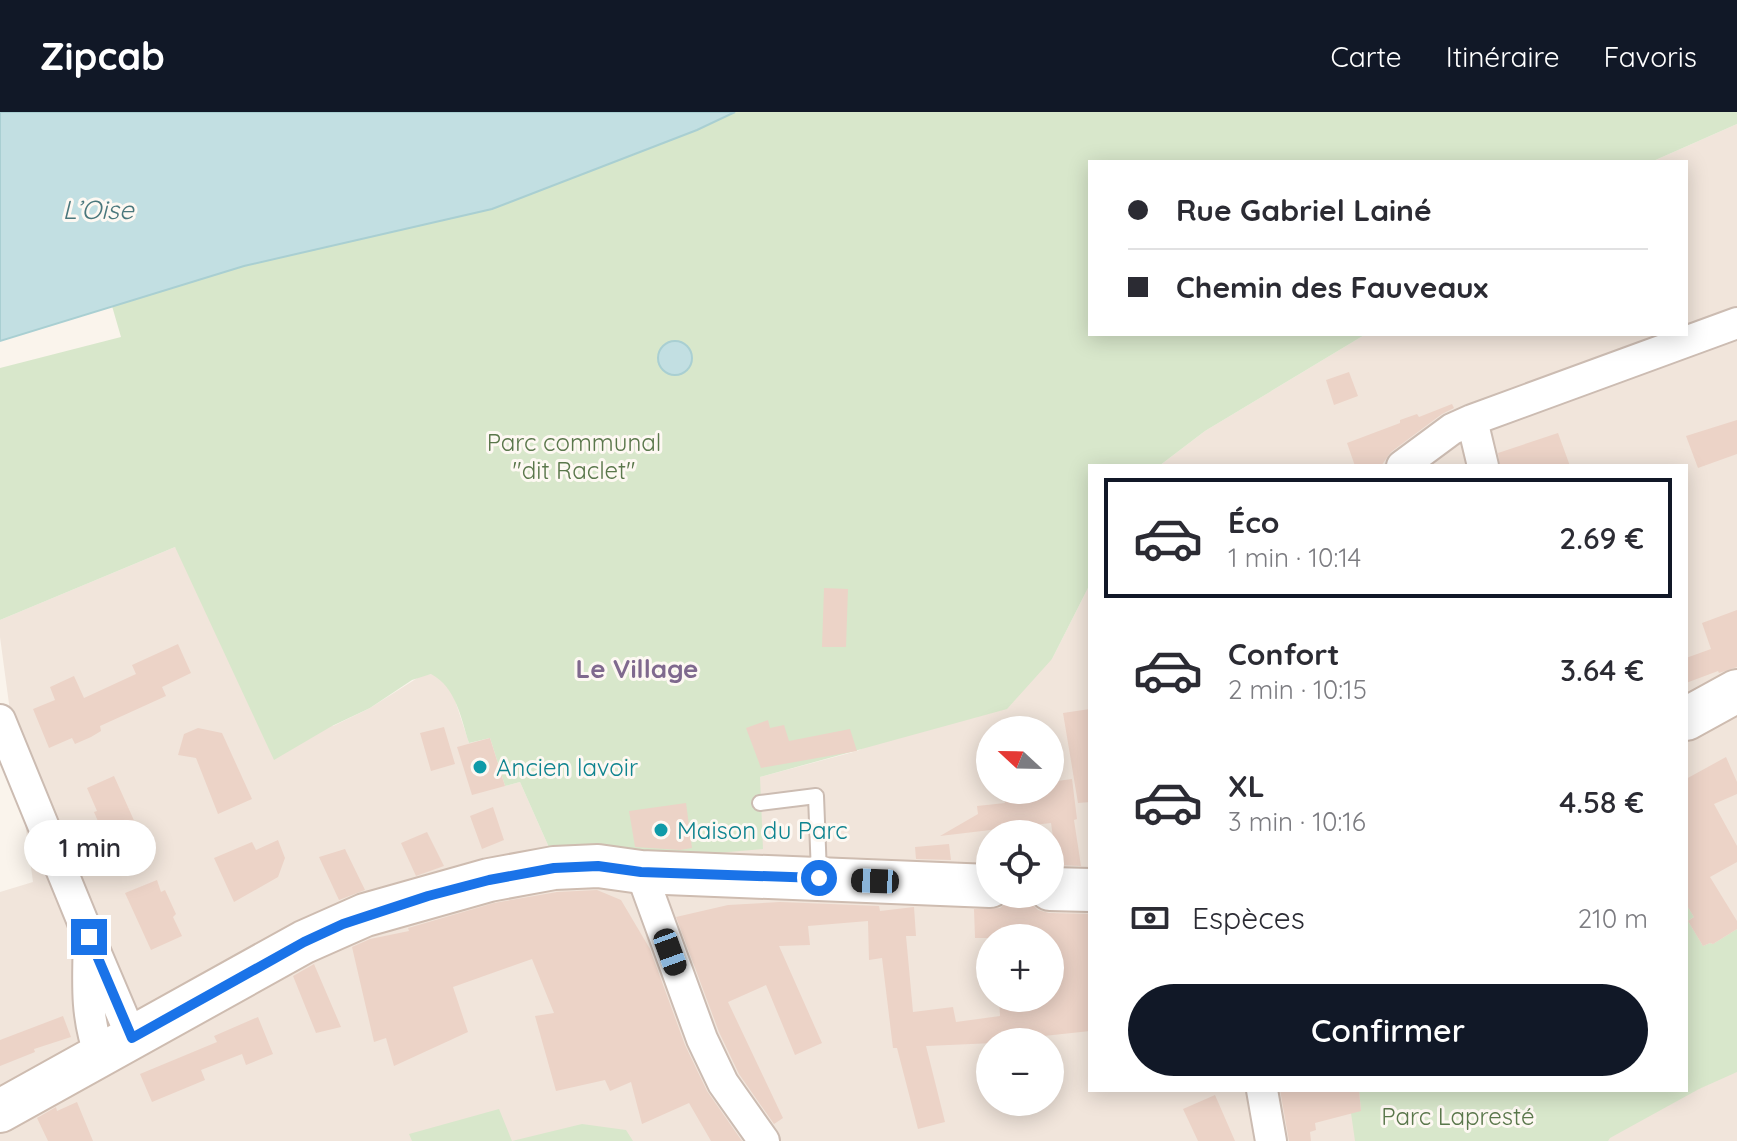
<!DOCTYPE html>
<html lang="fr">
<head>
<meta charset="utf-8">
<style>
  :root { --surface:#fff; --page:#f2f2f3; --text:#2b2b33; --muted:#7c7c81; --line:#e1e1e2; --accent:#111827 }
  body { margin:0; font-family:Quicksand,sans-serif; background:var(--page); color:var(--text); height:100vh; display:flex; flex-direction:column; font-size:30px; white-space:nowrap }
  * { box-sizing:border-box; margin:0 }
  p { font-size:26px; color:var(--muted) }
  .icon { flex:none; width:44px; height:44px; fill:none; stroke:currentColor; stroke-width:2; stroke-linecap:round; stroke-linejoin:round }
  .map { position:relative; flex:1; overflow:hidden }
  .drawer { position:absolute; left:1088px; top:352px; width:600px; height:628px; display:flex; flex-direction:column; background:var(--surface); border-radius:0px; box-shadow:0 4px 20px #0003 }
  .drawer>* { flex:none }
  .hud { position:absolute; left:1088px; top:48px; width:600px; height:176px; border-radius:0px; box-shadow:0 4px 20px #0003; display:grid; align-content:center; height:176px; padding:0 40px; background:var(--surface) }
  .needle { width:52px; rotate:292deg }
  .buttons { position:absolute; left:976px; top:604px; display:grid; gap:16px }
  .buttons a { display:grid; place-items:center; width:88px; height:88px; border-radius:50%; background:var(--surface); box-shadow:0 4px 20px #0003; font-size:40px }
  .end { position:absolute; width:36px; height:36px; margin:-18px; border:10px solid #1a73e8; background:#fff; box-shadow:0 0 0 4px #fff }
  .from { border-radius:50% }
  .bubble { position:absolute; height:56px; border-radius:28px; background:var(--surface); box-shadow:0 4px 20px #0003; font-size:26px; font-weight:600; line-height:56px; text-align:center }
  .car { position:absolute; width:24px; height:48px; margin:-24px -12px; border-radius:10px; box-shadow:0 0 6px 2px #0007; background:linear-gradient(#222 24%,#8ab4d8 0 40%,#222 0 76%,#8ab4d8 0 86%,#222 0) }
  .hud b { display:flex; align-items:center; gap:28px; height:76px; font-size:30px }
  .hud b+b { border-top:2px solid var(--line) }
  .hud i { width:20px; height:20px; background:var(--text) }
  ul { padding:14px 0 0; list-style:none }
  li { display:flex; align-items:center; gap:24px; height:120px; margin:0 16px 12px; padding:0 24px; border:4px solid transparent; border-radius:0px }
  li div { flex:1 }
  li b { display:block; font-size:30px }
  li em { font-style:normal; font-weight:600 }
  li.selected { border-color:var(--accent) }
  li>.icon { width:72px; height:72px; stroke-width:1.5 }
  .pay { display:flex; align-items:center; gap:20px; height:88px; padding:0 40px; font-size:30px }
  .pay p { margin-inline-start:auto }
  .primary-button { display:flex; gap:16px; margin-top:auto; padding:16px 40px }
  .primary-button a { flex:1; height:92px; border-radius:48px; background:var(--accent); color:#fff; font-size:32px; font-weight:600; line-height:92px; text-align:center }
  header { display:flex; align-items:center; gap:48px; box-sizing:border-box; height:112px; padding:0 40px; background:var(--accent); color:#fff }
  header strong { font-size:38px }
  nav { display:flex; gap:44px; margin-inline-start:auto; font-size:28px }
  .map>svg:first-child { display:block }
</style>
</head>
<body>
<header>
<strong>Zipcab</strong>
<nav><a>Carte</a><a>Itinéraire</a><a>Favoris</a></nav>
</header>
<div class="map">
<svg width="1737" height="1029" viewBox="0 0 1737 1029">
  <rect width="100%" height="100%" fill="#faf4ec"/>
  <path fill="#f1e5db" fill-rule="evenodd" d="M1737 12V1029H0V780L33 770 0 525V508L175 435 333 614 370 596 422 563 432 562 444 568 454 585 469 631 490 626 505 674 520 670 551 740 760 691V665L857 639 1052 547 1090 472V978H1686V354H1159L1205 319 1366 222H1686V50H1651ZM990 618H1050V678H990ZM990 722H1050V782H990ZM990 826H1050V886H990ZM990 930H1050V990H990Z"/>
  <path fill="#d8e7cb" d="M735 0H1737V12L1651 50H1090V222H1366L1205 319 1159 354H1090V472L1052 547 1007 597 760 665 763 737 627 749 551 740 520 670 505 674 490 626 469 631C461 606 456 575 431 562L412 568 370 596 332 614 274 648 175 435 0 508V256L121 225 112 194 244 154 492 97 697 18Z
    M1686 792 1694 805 1688 809 1703 834 1710 831 1713 832 1737 817V960L1699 977 1610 1026 1608 1029H1355L1351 1001 1361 998 1359 978H1686Z
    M499 997 512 1029 582 1012 626 1018 633 1029H412L409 1022Z"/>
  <path fill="#c2dfe2" stroke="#a9cfd2" stroke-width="2" d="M0 0H735L697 18 492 97 244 154 0 229Z
    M658 246a17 17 0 1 1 34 0a17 17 0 1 1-34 0Z"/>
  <path fill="#ecd3c7" d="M1349 260 1358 284 1334 293 1326 268Z
    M1452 292 1454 296 1442 302 1391 340 1381 354H1355L1347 331 1400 311V308L1417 302 1419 305Z
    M1737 308V342L1698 356 1686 324Z
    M1558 321 1570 354H1500L1498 341Z
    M824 476 848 477 846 535H822Z
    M1737 498V555L1719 561 1718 559 1686 571V546L1711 537 1702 511Z
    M178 532 191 561 162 575 166 584 100 614 101 619 91 625 75 632 72 626 49 636 33 597 55 588 50 575 74 564 84 586 136 562 132 553Z
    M1090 597V690L1078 691 1063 601Z
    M768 608 770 616 784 613 789 629 850 617 857 639 761 656 746 616Z
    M444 615 455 652 431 659 420 621Z
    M198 616 222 621 252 687 218 702 196 646 178 643 184 622Z
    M490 626 505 674 472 683 457 635Z
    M1726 645 1737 670V682L1714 692 1737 734V750L1710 765 1737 809V817L1713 832 1710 831 1703 834 1688 809 1694 805 1686 792V667Z
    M114 664 141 724 110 737 94 700 97 699 87 676Z
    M1072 667 1077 707 1074 708 1081 754 1057 753 1051 711 940 724 978 702 977 694 1005 691 1002 678H1050V670Z
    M686 691 692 736 680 738 635 735 629 699Z
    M493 695 504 728 482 737 470 704Z
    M427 720 444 754 416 764 401 731Z
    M278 728 285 746 278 765 234 790 214 746 252 730 256 738Z
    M949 732 951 748 916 747 915 735Z
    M345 737 365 778 339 788 319 745Z
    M157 768 161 780 165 778 176 802 173 805 182 824 151 838 125 781Z
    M597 778 621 788 650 837 685 933 707 979 742 1029H711L689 991 642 1012 631 970 610 979 605 968 556 979 535 904 554 901 532 847 453 875 468 920 394 954 386 926 374 930 352 835 370 827 409 819 408 816 494 791 557 780Z
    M780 790 879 794 880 799 914 795 916 824H906L913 900 953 895 956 910 1000 904 999 886H1050V826H975L974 797 1000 796 1007 790 1031 791 1038 798 1049 801 1090 802V919L1016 927V930L926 934 945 1010 918 1017 897 936H893L882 846 869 848 868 809 808 814 810 833 779 834 822 931 795 943 766 873 728 890 783 1006 774 1012 739 962 719 920 676 805 728 793Z
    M314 852 341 915 316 921 293 864Z
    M63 904 71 925 34 937 35 940 0 954V928Z
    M258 905 273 942 246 953 242 942 201 958 205 968 152 990 140 962 217 930 214 924Z
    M1280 978H1359L1361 999 1315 1011 1316 1018 1310 1020 1311 1029H1289Z
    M1215 983 1235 1029H1198L1183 997Z
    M77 990 93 1029H48L37 1006 56 995 57 999Z"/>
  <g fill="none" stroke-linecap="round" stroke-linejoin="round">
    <g stroke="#ccbcb2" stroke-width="18">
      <path id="lane" d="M760 691 816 684 819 762"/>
    </g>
    <g stroke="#ccbcb2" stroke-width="34">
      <path id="street" d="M1472 308 1483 354
        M1402 354 1452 317 1472 308 1737 211
        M0 608 89 825
        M641 760 702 927 723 971 764 1029
        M100 943C85 904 88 867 89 825L132 926
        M1262 978 1271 1029"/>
    </g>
    <g stroke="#cebcb0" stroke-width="46">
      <path id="secondary" d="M1686 607 1737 579
        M1050 777 1090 778
        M0 999 304 830 365 803 489 768 554 756 598 754 641 760 990 774"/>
    </g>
    <use href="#lane" stroke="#fff" stroke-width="14"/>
    <use href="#street" stroke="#fff" stroke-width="30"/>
    <use href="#secondary" stroke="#fff" stroke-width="42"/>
  </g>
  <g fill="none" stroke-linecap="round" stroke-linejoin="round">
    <path stroke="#1a73e8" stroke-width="10" d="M89 825 132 926 304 830 343 812 428 784 489 768 554 756 598 754 641 760 819 766"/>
  </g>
  <g fill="#0f9aa8" stroke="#fdf8f2" stroke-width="3">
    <circle cx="480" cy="655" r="8"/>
    <circle cx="661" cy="718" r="8"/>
  </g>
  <g text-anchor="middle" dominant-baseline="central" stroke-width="6" stroke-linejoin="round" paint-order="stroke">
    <g font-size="24" fill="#5a774b" stroke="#fdf8f2">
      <text x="574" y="330">Parc communal<tspan x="574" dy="28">"dit Raclet"</tspan></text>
      <text x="1458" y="1004">Parc Lapresté</text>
    </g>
    <g font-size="24" fill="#0d838f" stroke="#fdf8f2" text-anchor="start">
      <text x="496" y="655">Ancien lavoir</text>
      <text x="677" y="718">Maison du Parc</text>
    </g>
    <g font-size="26" font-style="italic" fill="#4a777c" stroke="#fdf8f2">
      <text x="98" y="97">L’Oise</text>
    </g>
    <g font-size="26" font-weight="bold" fill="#7f698e" stroke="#fdf8f2">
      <text x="637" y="556">Le Village</text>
    </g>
  </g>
</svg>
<div class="buttons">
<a><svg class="needle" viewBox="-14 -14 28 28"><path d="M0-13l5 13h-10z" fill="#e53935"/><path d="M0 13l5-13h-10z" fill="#7c7c81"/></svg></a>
<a><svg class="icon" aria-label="locate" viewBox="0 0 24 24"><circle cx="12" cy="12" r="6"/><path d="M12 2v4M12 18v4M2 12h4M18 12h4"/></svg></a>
<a>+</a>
<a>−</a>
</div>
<i class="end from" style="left:819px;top:766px"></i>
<i class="end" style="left:89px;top:825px"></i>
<div class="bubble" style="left:24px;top:708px;width:132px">1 min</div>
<i class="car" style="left:875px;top:769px;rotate:272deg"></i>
<i class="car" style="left:670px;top:840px;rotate:160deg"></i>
<div class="hud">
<b><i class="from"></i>Rue Gabriel Lainé</b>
<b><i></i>Chemin des Fauveaux</b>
</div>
<section class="drawer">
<ul>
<li class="selected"><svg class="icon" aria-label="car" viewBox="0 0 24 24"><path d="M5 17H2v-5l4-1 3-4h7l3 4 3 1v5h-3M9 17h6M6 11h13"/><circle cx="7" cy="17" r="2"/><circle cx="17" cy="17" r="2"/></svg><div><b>Éco</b><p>1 min · 10:14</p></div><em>2.69 €</em></li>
<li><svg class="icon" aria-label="car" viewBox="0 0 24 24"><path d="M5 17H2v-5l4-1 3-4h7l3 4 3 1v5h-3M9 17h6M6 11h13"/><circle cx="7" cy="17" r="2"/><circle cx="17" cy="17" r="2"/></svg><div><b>Confort</b><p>2 min · 10:15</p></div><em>3.64 €</em></li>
<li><svg class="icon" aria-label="car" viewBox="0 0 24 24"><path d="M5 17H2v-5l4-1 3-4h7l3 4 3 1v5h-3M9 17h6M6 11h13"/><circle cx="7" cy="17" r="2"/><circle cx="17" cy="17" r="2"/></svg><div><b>XL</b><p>3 min · 10:16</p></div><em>4.58 €</em></li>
</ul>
<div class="pay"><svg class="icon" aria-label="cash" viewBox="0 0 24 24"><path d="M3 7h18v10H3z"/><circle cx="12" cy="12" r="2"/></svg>Espèces<p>210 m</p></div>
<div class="primary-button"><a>Confirmer</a></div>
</section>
</div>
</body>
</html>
